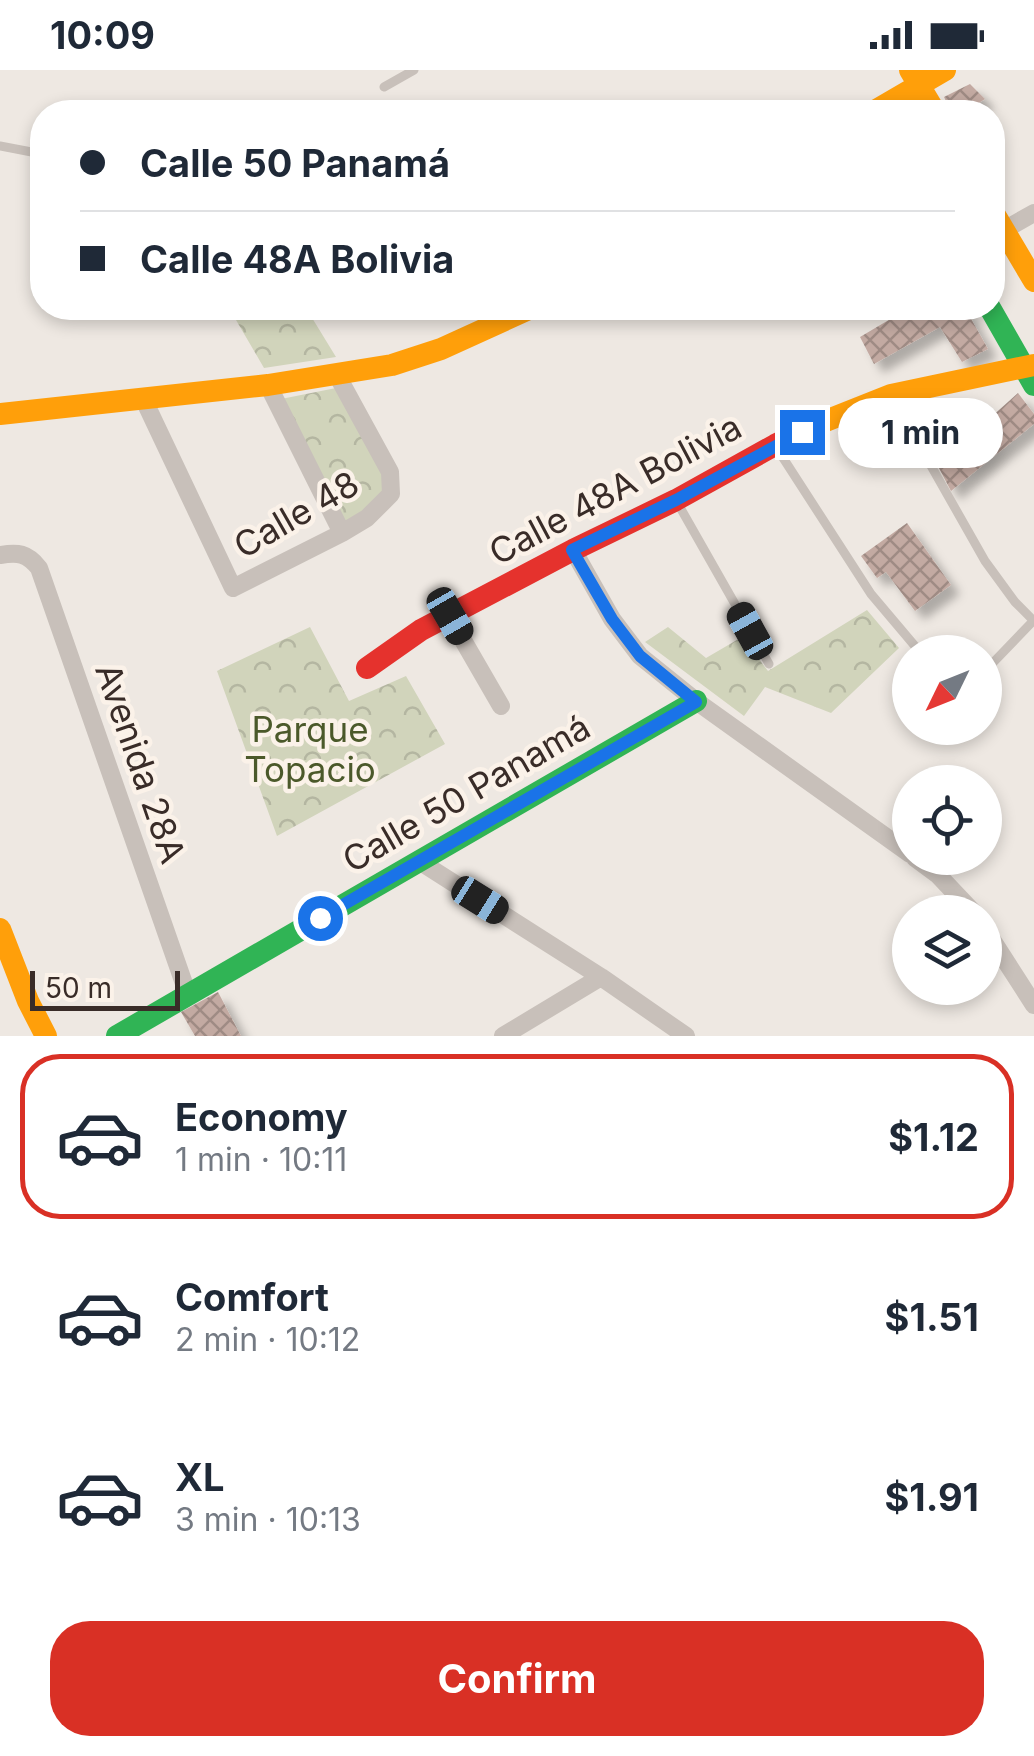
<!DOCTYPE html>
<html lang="en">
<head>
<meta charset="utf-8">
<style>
  :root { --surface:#fff; --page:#f6f6f7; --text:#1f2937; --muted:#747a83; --line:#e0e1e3; --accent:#d93025 }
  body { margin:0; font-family:Inter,sans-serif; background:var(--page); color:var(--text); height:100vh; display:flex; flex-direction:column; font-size:38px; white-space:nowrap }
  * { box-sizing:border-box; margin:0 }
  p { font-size:32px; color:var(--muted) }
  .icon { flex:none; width:55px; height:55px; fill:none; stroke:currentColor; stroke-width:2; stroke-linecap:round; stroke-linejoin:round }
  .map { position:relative; height:966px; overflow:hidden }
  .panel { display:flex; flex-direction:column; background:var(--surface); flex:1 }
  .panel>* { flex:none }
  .banner { position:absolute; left:30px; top:30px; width:975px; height:220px; border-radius:40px; box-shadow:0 5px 15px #0003; display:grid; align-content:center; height:220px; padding:0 50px; background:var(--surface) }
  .needle { width:65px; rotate:227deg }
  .tools { position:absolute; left:892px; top:565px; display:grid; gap:20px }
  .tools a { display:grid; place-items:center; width:110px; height:110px; border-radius:50%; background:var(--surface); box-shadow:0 5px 15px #0003; font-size:50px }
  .scale { position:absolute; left:30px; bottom:25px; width:150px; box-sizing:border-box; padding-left:10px; border:5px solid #392c28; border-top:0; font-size:28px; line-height:35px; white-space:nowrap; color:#392c28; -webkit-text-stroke:8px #fbf2e9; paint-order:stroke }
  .end { position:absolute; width:45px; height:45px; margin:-22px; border:12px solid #1a73e8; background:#fff; box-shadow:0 0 0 5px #fff }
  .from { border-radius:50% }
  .bubble { position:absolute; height:70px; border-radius:35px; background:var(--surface); box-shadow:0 5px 15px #0003; font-size:32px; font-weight:700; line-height:70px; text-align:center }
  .car { position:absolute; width:30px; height:60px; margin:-30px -15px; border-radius:12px; box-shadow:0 0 8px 2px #0007; background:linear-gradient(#222 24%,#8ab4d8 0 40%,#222 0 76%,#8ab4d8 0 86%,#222 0) }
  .banner b { display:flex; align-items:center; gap:35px; height:95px; font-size:38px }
  .banner b+b { border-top:2px solid var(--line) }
  .banner i { width:25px; height:25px; background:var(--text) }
  ul { padding:18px 0 0; list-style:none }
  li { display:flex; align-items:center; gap:30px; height:165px; margin:0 20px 15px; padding:0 30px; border:5px solid transparent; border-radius:40px }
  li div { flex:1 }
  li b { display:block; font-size:38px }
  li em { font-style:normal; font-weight:700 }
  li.on { border-color:var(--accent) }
  li>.icon { width:90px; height:90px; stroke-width:1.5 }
  .primary-button { display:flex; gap:20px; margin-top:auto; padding:20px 50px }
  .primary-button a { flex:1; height:115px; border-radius:40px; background:var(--accent); color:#fff; font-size:40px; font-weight:700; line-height:115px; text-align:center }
  .status { display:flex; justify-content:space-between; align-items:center; height:70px; padding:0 50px; background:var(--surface); direction:ltr }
  .status svg { height:28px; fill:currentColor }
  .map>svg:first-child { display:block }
</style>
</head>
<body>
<div class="status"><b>10:09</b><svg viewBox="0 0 49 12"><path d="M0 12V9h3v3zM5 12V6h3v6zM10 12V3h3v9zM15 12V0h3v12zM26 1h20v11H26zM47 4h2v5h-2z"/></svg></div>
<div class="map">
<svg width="1034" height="966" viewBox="0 0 1034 966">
  <defs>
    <pattern id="forest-crowns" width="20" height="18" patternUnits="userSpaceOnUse" patternTransform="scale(2.5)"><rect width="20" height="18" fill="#d1d4bb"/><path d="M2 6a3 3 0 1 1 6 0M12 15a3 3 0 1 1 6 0" fill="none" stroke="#b4b6a1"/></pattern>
    <pattern id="building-cross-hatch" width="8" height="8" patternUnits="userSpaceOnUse" patternTransform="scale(2.5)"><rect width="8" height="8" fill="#c3aaa2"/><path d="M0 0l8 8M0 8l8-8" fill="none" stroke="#9f8b84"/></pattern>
    <filter id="shadow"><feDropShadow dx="9" dy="9" stdDeviation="5" flood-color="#0004"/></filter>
  </defs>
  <rect width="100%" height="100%" fill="#eee8e2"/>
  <path fill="url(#forest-crowns)" d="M229 238H306L336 287 264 298Z
    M336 318 383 400V423L377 433 343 454 281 329Z
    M867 540 899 578 831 643 765 617 744 646 645 572 668 557 706 588 742 567 768 601Z
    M310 557 349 631 406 606 445 674 277 766 217 601Z"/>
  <path fill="url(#building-cross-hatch)" filter="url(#shadow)" d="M970 14 985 29 964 42H951L944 27Z
    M909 238H965L988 279 962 292 940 257 874 294 860 267Z
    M1018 323 1034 344V354L951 421 920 362 954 338 970 366Z
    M907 453 951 515 915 541 886 502 877 508 861 486Z
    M218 922 241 966H195L181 942Z"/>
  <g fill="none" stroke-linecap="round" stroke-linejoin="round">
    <path stroke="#c8c0ba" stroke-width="9" d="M384 17 414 0
      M0 76 42 84
      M892 327 985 491 1015 532 1033 550
      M776 377 871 524 920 582
      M677 432 769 594
      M985 601 1034 550"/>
    <path stroke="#c8c0ba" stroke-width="18" d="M1004 160 1034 143
      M268 315 342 463
      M143 328 233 518 342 463 367 448 391 424 390 402 337 305
      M573 480 612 549 640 586 696 631 910 784
      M0 485C18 482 27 483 39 498L188 925
      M449 546 501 636
      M915 788 938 805 973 842
      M419 791 601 907 686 966
      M985 859 1034 935
      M503 966 601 907"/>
    <path stroke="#30b455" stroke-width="22" d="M990 238 1034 315
      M117 966 696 631"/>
    <path stroke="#ff9f0a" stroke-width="22" d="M910 0 935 42
      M873 42 945 0
      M992 140 1034 211
      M0 344 268 315 392 295 441 279 531 238
      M818 354 891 325 1034 295
      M0 859 28 931 46 966"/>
    <path stroke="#e5322d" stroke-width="22" d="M367 598 421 560 573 480 676 430 775 375 818 354"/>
  </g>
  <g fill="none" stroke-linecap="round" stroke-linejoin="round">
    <path stroke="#1a73e8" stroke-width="12" d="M320 848 696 632 640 586 612 549 572 480 676 430 802 362"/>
  </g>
  <g text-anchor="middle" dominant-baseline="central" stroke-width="9" stroke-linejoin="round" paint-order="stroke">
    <g font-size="35" fill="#392c28" stroke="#fbf2e9">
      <text transform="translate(615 419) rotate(-28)">Calle 48A Bolivia</text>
      <text transform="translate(296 444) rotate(-30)">Calle 48</text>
      <text transform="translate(141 693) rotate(71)">Avenida 28A</text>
      <text transform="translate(466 723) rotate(-30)">Calle 50 Panamá</text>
    </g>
    <g font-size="35" fill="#4b592a" stroke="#fbf2e9">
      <text x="310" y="659">Parque<tspan x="310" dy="40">Topacio</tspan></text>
    </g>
  </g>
</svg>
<div class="tools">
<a><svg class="needle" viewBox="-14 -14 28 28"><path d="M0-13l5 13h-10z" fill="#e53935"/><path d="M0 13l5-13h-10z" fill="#747a83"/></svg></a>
<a><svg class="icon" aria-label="locate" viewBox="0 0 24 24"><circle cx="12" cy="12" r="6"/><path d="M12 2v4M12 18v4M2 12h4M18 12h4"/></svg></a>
<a><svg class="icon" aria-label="layers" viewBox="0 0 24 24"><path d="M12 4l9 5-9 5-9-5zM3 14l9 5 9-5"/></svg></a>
</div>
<div class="scale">50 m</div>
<i class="end from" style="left:320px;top:848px"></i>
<i class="end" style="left:802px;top:362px"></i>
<div class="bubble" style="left:838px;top:328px;width:165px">1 min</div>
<i class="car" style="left:450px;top:546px;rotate:150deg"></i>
<i class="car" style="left:750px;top:561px;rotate:331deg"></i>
<i class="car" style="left:480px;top:830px;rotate:122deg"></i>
<div class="banner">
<b><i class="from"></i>Calle 50 Panamá</b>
<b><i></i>Calle 48A Bolivia</b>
</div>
</div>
<section class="panel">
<ul>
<li class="on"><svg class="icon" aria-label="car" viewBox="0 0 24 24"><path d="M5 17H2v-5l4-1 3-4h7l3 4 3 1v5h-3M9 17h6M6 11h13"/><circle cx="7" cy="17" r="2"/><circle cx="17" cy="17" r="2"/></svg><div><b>Economy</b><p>1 min · 10:11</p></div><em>$1.12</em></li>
<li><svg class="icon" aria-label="car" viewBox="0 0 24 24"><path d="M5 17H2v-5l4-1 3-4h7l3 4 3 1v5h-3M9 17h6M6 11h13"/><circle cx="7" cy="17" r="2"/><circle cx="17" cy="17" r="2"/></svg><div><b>Comfort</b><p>2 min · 10:12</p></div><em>$1.51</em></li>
<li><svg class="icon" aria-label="car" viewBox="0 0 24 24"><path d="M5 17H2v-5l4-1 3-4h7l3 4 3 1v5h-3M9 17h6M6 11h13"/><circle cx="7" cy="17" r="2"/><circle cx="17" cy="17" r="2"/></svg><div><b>XL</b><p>3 min · 10:13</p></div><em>$1.91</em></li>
</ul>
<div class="primary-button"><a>Confirm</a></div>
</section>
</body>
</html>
